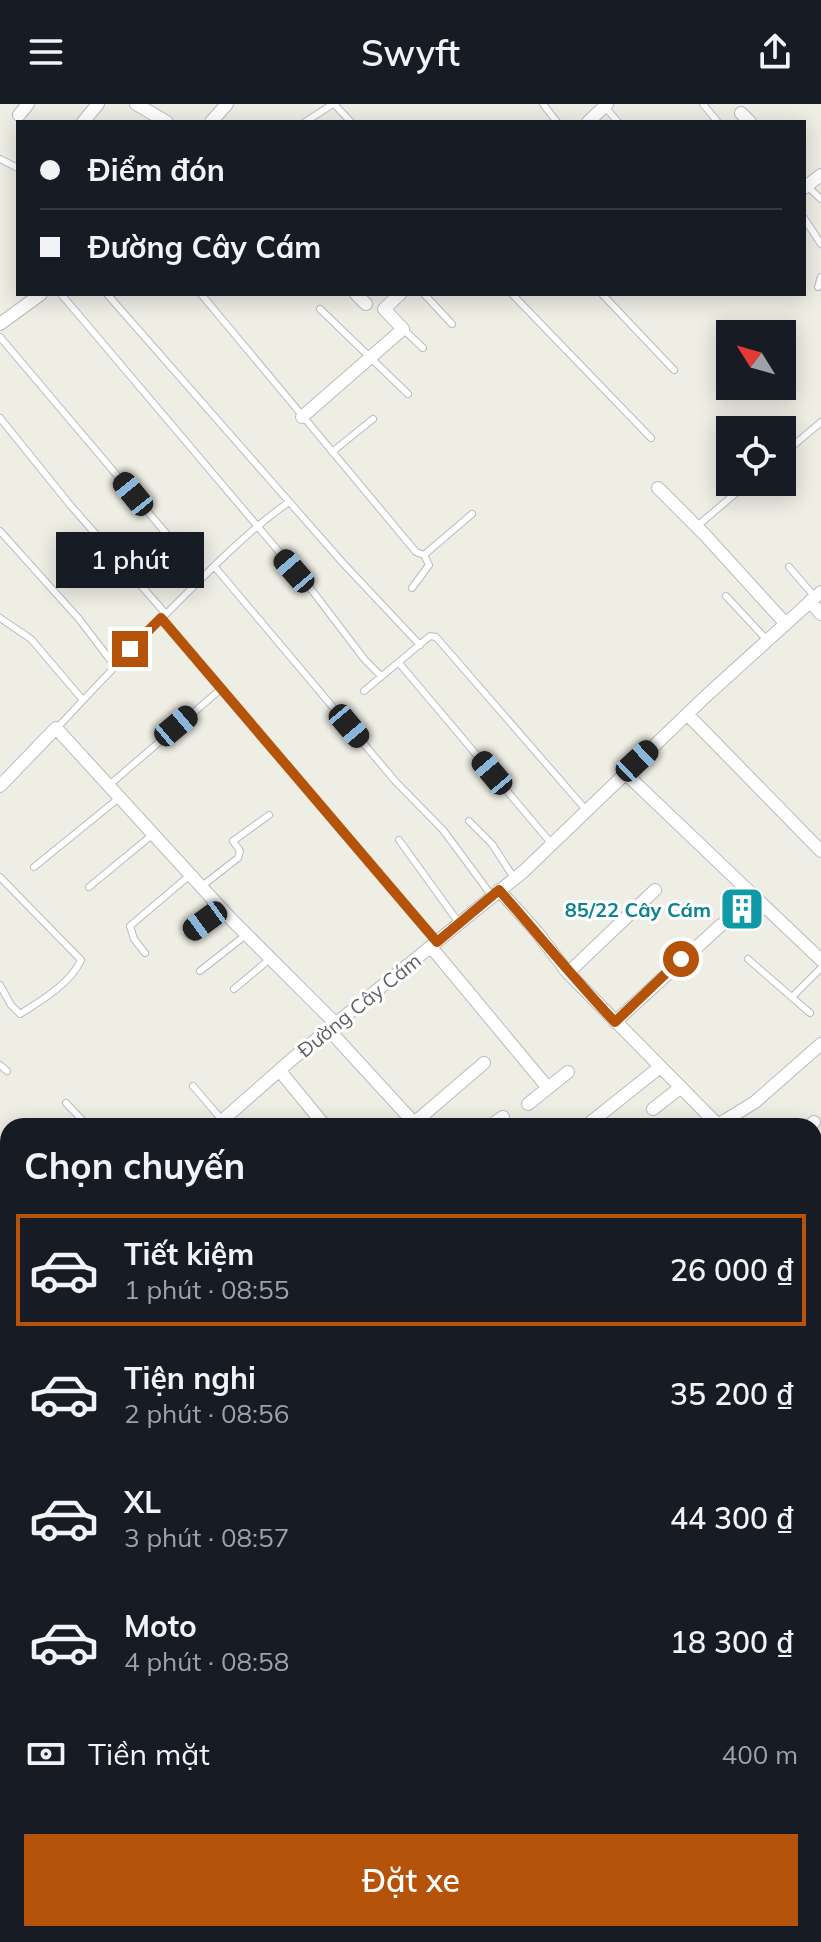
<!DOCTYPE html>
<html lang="vi">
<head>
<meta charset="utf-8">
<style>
  :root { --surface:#171b24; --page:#242831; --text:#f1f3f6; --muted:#9ea1a6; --line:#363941; --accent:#b45309 }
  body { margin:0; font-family:Mulish,sans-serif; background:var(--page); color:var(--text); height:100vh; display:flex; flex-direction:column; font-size:30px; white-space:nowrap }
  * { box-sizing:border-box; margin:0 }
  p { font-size:26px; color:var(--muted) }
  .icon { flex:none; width:44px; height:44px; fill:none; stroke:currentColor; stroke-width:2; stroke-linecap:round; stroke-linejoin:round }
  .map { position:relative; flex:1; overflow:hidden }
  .sheet { position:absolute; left:0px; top:1014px; width:822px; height:824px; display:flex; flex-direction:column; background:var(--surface); border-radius:24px 24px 0 0; box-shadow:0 4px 20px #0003 }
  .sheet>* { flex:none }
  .hud { position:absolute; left:16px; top:16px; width:790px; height:176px; border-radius:0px; box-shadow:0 4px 20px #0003; display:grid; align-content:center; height:176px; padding:0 24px; background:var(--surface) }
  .needle { width:52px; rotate:307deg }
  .tools { position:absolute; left:716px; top:216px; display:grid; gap:16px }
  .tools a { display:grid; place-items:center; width:80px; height:80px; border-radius:0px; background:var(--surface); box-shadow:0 4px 20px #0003; font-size:40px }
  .end { position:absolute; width:36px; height:36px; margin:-18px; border:10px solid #b45309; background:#fff; box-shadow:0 0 0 4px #fff }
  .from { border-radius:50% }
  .bubble { position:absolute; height:56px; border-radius:0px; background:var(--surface); box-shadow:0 4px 20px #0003; font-size:26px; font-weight:600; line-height:56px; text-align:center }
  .car { position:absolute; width:24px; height:48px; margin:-24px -12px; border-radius:10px; box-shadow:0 0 6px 2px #0007; background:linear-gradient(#222 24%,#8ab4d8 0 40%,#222 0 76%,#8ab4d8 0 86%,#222 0) }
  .hud b { display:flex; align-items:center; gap:28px; height:76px; font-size:30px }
  .hud b+b { border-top:2px solid var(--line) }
  .hud i { width:20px; height:20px; background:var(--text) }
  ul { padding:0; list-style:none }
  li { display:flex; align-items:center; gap:24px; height:112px; margin:0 16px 12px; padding:0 8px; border:4px solid transparent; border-radius:0px }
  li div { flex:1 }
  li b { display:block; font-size:30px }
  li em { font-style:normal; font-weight:600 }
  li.selected { border-color:var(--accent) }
  li>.icon { width:72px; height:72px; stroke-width:1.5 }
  h2 { padding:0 24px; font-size:36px; line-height:96px }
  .pay { display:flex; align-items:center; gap:20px; height:88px; padding:0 24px; font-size:30px }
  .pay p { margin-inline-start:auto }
  .primary-button { display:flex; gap:16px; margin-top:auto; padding:16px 24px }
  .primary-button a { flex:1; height:92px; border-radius:0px; background:var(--accent); color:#fff; font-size:32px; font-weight:600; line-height:92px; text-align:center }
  header { display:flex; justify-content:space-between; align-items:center; height:104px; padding:0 24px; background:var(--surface); font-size:36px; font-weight:600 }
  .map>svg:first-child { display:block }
</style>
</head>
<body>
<header><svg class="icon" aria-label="menu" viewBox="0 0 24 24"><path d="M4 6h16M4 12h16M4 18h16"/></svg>Swyft<svg class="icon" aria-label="share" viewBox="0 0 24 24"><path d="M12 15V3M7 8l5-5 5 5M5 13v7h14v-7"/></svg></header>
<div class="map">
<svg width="821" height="1838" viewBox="0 0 821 1838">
  <rect width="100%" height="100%" fill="#efeee5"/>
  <path fill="#cac8c2" stroke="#d3d1c3" stroke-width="2" d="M750 789 760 798 734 822 725 813Z"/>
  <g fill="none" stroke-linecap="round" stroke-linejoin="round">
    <g stroke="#babbc0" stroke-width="8">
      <path id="lane" d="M334 0 351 18
        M543 0 557 18
        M703 0 717 17
        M605 3 618 18
        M305 18 333 0
        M0 55 18 64
        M807 82 821 95
        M804 114 821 140
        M818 183 821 173
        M61 190 314 489 365 556 381 572
        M107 190 342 458 420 541
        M201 190 416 448 424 451 472 410
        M424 190 452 220
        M512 190 651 334
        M602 190 674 266
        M320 205 408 290
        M403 225 423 244
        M0 233 203 473
        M0 314 71 402 166 510
        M332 348 373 315
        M782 351 821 318
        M696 423 749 378
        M0 427 79 515 114 561
        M214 462 396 678 443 726 492 792
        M789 463 815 493
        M412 484 429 461 424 451
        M726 492 767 536
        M0 514 31 535 82 595
        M161 514 437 837
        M399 559 551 739
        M364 587 430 532 436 533 587 707
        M57 624C100 578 144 532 189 487 221 455 252 424 289 398
        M108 682 221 585
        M469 717 492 740 514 774
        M399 736 459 819
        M34 763 119 694
        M0 773 81 856C71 879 41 897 20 910L11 901 0 881
        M202 782 238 754 240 747 233 737 269 711
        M89 783 152 731
        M188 830 221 805
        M145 849 134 835 130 822 190 771
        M748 855 810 909
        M200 867 247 830
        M234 885 271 854
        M792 893 821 864
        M0 961 7 967
        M193 982 222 1016
        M66 999 88 1022
        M814 1189 821 1183
        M0 1568 8 1577
        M0 1697 8 1708
        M119 1838 125 1830
        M149 1838 156 1830"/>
    </g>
    <g stroke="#babbc0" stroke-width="14">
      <path id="street" d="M136 0 167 18
        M741 9 750 18
        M19 11 28 0
        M83 18 98 0
        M211 18 227 0
        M588 18 607 0
        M804 84 821 71
        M356 190 366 200
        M0 220 41 190
        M302 313 403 225 384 205 400 190
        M658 384 705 431 785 519
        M810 497 821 510
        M688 611 821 747
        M625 669 821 856
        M0 682 56 624 229 813 336 920
        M499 786 536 827 568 869 719 1022
        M431 843 548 984
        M568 869 655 786
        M615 918 721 821
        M329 926 417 1022
        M280 967 325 1022
        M528 1000 568 968
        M653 1005 681 983
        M414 1019 484 959
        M216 1022 291 956 524 767 706 592 821 488
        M490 1022 503 1013
        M586 1022 660 963
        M716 1022 755 998 821 940
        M810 1022 814 1018
        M814 1102 821 1096
        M814 1119 821 1126
        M0 1205 8 1198
        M814 1395 821 1389
        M814 1418 821 1427
        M814 1574 821 1582
        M814 1621 821 1616
        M814 1817 821 1810
        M514 1830 521 1838
        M233 1838 241 1830
        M460 1838 468 1830
        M577 1838 586 1830
        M791 1838 800 1830"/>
    </g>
    <g stroke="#babcc2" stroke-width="20">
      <path id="secondary" d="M0 1810 8 1812
        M63 1830 87 1838"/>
    </g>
    <use href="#lane" stroke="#fff" stroke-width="6"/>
    <use href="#street" stroke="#fff" stroke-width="12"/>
    <use href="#secondary" stroke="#fff" stroke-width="18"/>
  </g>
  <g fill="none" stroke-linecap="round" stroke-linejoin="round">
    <path stroke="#b45309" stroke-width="10" d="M130 545 161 514 437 838 499 786C538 830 574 875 615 918L681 855"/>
  </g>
  <defs>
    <g id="building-square" transform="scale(2.3)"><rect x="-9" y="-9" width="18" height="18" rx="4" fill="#0f9aa8" stroke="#fff"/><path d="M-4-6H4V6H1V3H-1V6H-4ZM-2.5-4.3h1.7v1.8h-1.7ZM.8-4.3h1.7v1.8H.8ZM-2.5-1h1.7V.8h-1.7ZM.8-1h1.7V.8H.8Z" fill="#fff"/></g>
  </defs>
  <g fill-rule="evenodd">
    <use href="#building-square" x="742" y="805"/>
  </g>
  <g text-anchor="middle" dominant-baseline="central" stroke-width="6" stroke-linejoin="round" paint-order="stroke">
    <g font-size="20" font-weight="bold" fill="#0d838f" stroke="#fff" text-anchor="end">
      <text x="711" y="805">85/22 Cây Cám</text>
    </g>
    <g font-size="20" fill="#5d5f65" stroke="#fff">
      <text transform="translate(359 901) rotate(-39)">Đường Cây Cám</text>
    </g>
  </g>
</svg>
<div class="tools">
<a><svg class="needle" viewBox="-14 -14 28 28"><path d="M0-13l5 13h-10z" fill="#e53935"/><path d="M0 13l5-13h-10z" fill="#9ea1a6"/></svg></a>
<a><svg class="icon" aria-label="locate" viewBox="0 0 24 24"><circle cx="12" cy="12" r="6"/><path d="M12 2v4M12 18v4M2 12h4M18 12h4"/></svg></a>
</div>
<i class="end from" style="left:681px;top:855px"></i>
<i class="end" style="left:130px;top:545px"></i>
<div class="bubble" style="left:56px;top:428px;width:148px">1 phút</div>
<i class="car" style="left:133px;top:390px;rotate:321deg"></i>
<i class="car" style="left:294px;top:467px;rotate:319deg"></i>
<i class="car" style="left:176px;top:622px;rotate:50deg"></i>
<i class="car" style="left:349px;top:622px;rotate:140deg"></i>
<i class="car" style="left:637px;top:657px;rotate:47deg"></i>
<i class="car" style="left:492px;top:669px;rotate:320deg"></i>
<i class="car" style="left:205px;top:817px;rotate:234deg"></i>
<div class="hud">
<b><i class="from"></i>Điểm đón</b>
<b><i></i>Đường Cây Cám</b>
</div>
<section class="sheet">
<h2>Chọn chuyến</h2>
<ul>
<li class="selected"><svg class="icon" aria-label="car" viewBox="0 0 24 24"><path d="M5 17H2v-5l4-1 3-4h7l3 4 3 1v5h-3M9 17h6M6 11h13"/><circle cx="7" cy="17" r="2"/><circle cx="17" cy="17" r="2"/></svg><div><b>Tiết kiệm</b><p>1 phút · 08:55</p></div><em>26 000 ₫</em></li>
<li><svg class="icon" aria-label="car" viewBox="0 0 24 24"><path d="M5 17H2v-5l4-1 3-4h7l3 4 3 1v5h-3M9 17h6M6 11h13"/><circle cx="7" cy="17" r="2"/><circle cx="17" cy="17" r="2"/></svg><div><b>Tiện nghi</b><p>2 phút · 08:56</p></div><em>35 200 ₫</em></li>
<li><svg class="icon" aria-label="car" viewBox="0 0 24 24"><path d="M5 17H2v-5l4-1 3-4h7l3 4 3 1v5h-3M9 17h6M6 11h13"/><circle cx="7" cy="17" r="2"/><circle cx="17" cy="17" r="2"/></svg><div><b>XL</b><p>3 phút · 08:57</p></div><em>44 300 ₫</em></li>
<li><svg class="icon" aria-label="car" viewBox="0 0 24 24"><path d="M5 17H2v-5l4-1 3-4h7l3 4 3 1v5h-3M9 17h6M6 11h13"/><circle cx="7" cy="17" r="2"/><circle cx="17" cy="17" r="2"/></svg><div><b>Moto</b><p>4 phút · 08:58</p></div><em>18 300 ₫</em></li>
</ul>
<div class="pay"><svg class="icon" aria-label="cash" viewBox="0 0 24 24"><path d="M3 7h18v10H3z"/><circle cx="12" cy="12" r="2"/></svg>Tiền mặt<p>400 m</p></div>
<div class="primary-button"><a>Đặt xe</a></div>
</section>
</div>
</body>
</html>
